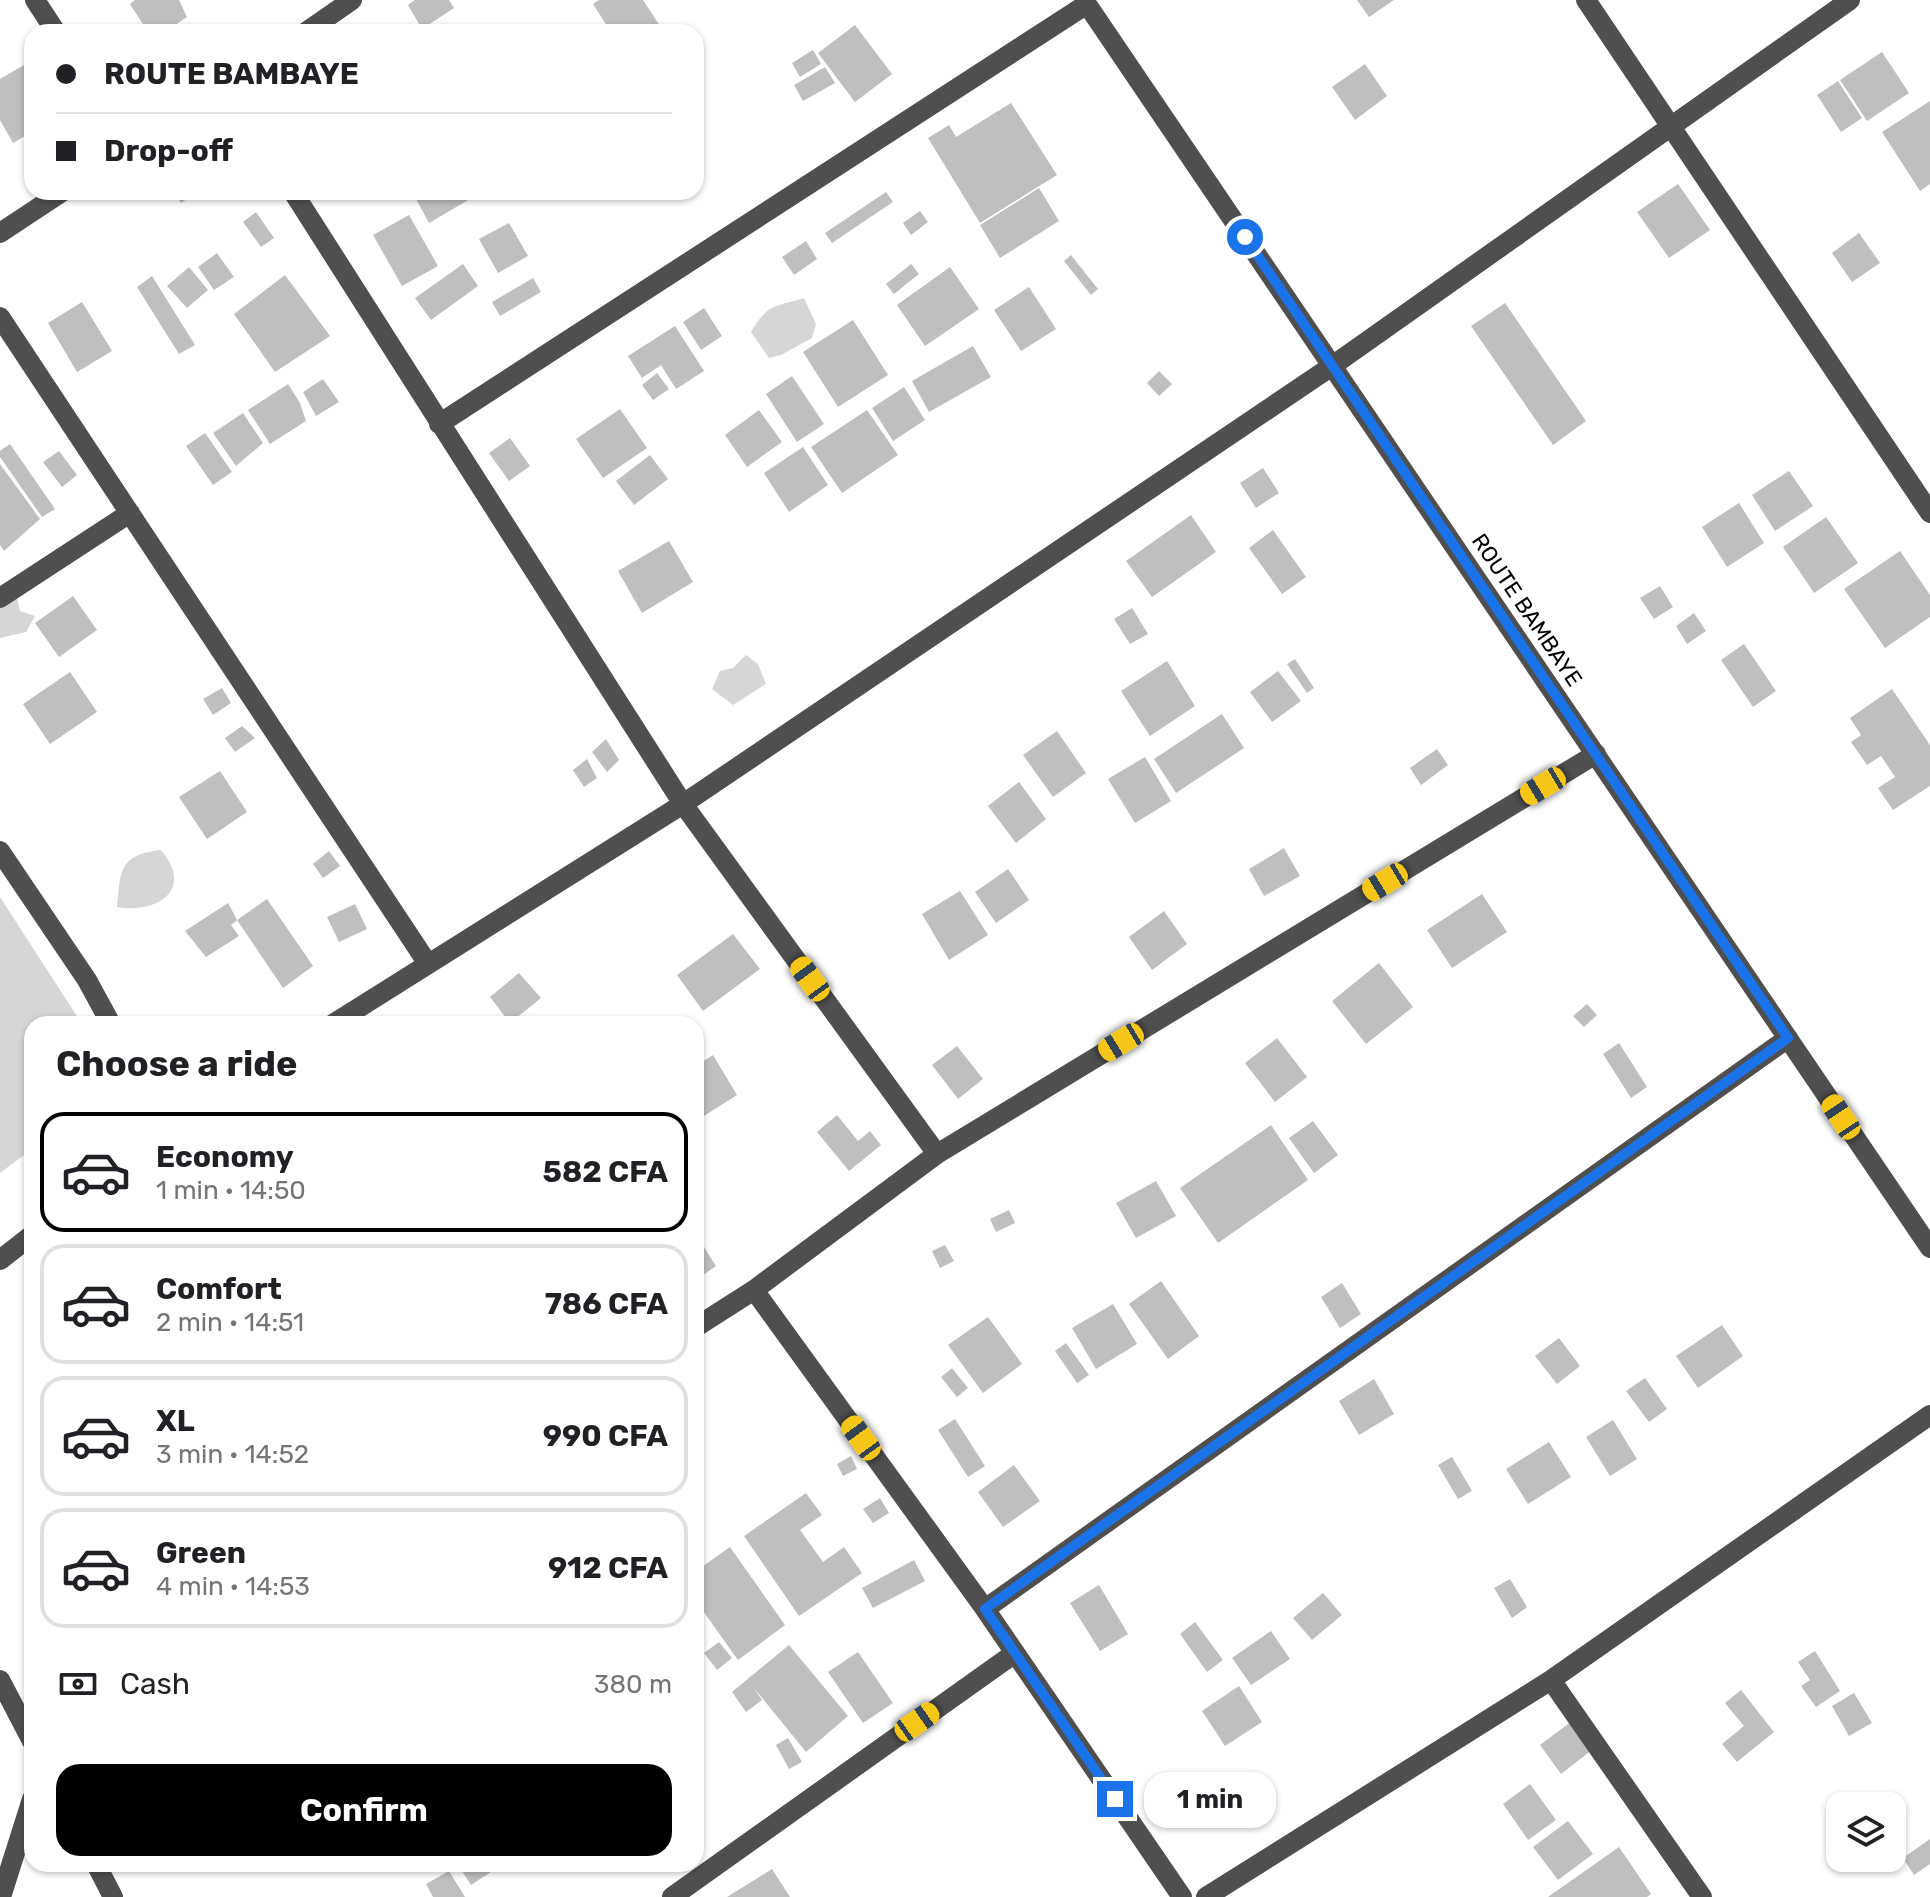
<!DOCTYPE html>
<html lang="en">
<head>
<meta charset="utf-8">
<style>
  :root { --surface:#fff; --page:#f6f6f6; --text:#202124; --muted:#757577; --line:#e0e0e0; --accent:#000 }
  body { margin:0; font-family:Rubik,sans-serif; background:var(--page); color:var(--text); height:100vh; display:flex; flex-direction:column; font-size:30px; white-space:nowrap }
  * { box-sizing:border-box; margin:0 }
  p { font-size:26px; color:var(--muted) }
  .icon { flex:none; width:44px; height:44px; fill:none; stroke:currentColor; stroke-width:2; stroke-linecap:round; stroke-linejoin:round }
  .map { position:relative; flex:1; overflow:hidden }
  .sheet { position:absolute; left:24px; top:1016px; width:680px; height:856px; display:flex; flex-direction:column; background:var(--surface); border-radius:24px; box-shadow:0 2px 6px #0004 }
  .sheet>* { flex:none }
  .hud { position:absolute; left:24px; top:24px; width:680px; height:176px; border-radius:24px; box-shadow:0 2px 6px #0004; display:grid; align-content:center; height:176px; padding:0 32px; background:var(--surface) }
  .fabs { position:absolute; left:1826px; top:1792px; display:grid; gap:16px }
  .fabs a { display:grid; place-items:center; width:80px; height:80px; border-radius:16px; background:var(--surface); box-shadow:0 2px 6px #0004; font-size:40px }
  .end { position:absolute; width:36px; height:36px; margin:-18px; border:10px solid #1a73e8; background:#fff; box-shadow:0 0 0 4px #fff }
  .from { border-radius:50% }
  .bubble { position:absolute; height:56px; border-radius:24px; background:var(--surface); box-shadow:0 2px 6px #0004; font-size:26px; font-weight:700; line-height:56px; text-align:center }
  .car { position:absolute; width:24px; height:48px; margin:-24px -12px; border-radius:10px; box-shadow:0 0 6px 2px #0007; background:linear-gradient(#f5c518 24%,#345 0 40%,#f5c518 0 76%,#345 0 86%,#f5c518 0) }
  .hud b { display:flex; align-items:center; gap:28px; height:76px; font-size:30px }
  .hud b+b { border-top:2px solid var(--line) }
  .hud i { width:20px; height:20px; background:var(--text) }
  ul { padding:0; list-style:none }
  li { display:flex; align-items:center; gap:24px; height:120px; margin:0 16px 12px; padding:0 16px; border:4px solid var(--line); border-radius:24px }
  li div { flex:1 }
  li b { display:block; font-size:30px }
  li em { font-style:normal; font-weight:700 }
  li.selected { border-color:var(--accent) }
  li>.icon { width:72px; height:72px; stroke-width:1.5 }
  h2 { padding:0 32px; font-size:36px; line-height:96px }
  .pay { display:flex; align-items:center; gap:20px; height:88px; padding:0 32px; font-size:30px }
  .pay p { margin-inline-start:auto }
  .action { display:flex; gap:16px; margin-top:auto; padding:16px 32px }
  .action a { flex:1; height:92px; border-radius:24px; background:var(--accent); color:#fff; font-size:32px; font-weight:700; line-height:92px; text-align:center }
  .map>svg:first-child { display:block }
</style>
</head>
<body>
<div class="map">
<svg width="1930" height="1897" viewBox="0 0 1930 1897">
  <rect width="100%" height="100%" fill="#fff"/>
  <path fill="#d6d6d6" d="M804 298 816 324 812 338 781 355 769 358 751 332C768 303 775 307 804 298Z
    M17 597 20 611 35 616 26 632 0 638V599Z
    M746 655 758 664 766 684 733 705 712 689 720 671 733 668Z
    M161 850C194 889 159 914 117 907 121 871 118 855 161 850Z
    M0 897 82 1024H32V1149L0 1173Z"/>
  <path fill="#bfbfbf" d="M135 0H179L187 17 165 32H148L130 4Z
    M415 0H449L454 8 422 29 408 5Z
    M599 0H643L664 32H611L593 4Z
    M1357 0H1394L1369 17Z
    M855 25 892 74 855 102 818 53Z
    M813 50 821 64 800 77 792 63Z
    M1882 52 1909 93 1867 121 1840 80Z
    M1365 64 1387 96 1355 120 1332 87Z
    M24 65 32 79V132L13 143 0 120V79Z
    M825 67 835 83 803 101 794 85Z
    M1838 81 1862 118 1841 132 1817 95Z
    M1930 101V184L1920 191 1882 132Z
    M1011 103 1057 175 980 223 928 138 949 125 956 137Z
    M1678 184 1710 230 1669 258 1637 212Z
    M1039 188 1059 221 1000 258 980 225Z
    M174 192H197L181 203Z
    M428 192H482L429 223 416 199Z
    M886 192 893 202 832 243 825 233Z
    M920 211 928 222 911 235 903 223Z
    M256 212 274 238 261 247 243 222Z
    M409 215 438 266 402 286 373 235Z
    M509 223 528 256 498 273 479 239Z
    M1859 233 1880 263 1852 282 1832 253Z
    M806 241 817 259 794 275 782 257Z
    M217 253 234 277 214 290 198 267Z
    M1071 255 1098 289 1091 295 1064 261Z
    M463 264 478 286 431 320 415 298Z
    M911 264 919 274 894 294 886 284Z
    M189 267 208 290 187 308 167 286Z
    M950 267 979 309 925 346 897 305Z
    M285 275 330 336 275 372 234 314Z
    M152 276 195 345 179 354 137 287Z
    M533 278 541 292 500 316 492 302Z
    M1029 287 1056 329 1021 351 994 310Z
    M82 302 112 351 77 372 48 323Z
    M1505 303 1586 421 1553 445 1471 326Z
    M704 308 722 336 701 350 683 322Z
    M853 320 888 375 838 407 803 352Z
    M675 326 704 371 676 389 661 365 642 378 628 356Z
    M973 346 991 377 929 412 912 381Z
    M1159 371 1172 384 1159 396 1147 383Z
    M657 373 669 389 653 400 642 385Z
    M792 376 824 424 797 442 766 394Z
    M323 379 339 402 316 416 303 392Z
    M288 384 300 403 306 421 270 444 248 410Z
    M904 387 925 420 893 441 872 408Z
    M620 409 647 448 603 478 576 439Z
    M759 410 782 442 747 467 725 435Z
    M867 410 898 455 842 493 811 447Z
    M243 413 263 443 236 466 213 433Z
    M205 433 232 472 213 485 186 446Z
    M510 438 530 466 509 481 489 453Z
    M10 444 55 509 42 517 0 457V451Z
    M803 447 828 485 789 512 764 473Z
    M59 451 77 475 62 487 43 462Z
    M650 455 668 479 634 505 616 481Z
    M0 464 40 519 4 551 0 545Z
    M1263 468 1279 493 1256 508 1240 483Z
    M1789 471 1813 506 1775 531 1752 495Z
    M1739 503 1764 543 1727 567 1702 527Z
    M1191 515 1216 552 1152 597 1126 561Z
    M1826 517 1858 563 1814 593 1783 547Z
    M1273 530 1306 577 1282 594 1249 548Z
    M669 541 693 582 642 613 618 571Z
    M1900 551 1930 595V617L1885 648 1844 589Z
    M1660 586 1673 607 1654 619 1640 598Z
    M73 596 97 630 59 657 35 623Z
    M1132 608 1148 634 1130 644 1114 619Z
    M1694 613 1706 631 1687 644 1676 626Z
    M1744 644 1776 691 1753 707 1721 660Z
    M1295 659 1314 688 1307 693 1287 664Z
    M1167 661 1195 706 1150 736 1121 691Z
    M1278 671 1301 701 1272 722 1250 692Z
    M70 672 97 712 50 744 23 704Z
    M222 688 231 703 213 715 203 699Z
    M1892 689 1930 745V786L1893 810 1878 788 1895 777 1881 756 1867 765 1851 742 1861 735 1850 718Z
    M1222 714 1244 748 1176 793 1154 759Z
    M242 726 255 738 235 752 225 738Z
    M1057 731 1086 773 1053 797 1023 755Z
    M606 739 619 760 607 772 592 752Z
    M1437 749 1448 765 1421 785 1410 768Z
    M1145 757 1171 801 1135 823 1108 779Z
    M587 759 597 778 584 787 573 770Z
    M220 771 247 812 207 839 179 797Z
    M1019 782 1046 819 1016 843 988 806Z
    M1284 848 1300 876 1264 896 1249 869Z
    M329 851 340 866 323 878 313 864Z
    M1008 869 1029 900 996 923 975 892Z
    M960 891 988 935 949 960 922 914Z
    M1482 894 1507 932 1452 968 1427 930Z
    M267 899 313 966 283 988 237 920Z
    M228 903 237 920 231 925 239 936 206 957 185 931Z
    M355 904 367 929 339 942 327 917Z
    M1164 911 1187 944 1152 970 1129 937Z
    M733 934 760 969 703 1011 677 975Z
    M1379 963 1413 1007 1366 1044 1332 1001Z
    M519 973 541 998 510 1023 490 997Z
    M1587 1004 1597 1015 1584 1027 1573 1016Z
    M1277 1038 1307 1077 1275 1102 1245 1063Z
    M1619 1043 1647 1087 1631 1098 1603 1054Z
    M957 1046 983 1079 958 1099 932 1065Z
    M713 1055 737 1095 696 1121V1066Z
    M837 1115 858 1141 870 1131 881 1145 849 1171 817 1132Z
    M1313 1121 1338 1155 1314 1173 1289 1138Z
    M1271 1125 1308 1180 1218 1243 1180 1188Z
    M1156 1181 1176 1216 1136 1238 1116 1203Z
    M1009 1210 1015 1223 996 1232 990 1219Z
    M701 1242 716 1266 696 1280V1246Z
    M945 1245 954 1261 940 1268 932 1251Z
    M1161 1281 1199 1336 1168 1359 1129 1304Z
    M1342 1283 1361 1314 1340 1328 1321 1297Z
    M1113 1304 1137 1344 1096 1369 1072 1328Z
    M988 1317 1022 1364 983 1393 948 1345Z
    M1722 1325 1743 1356 1698 1388 1676 1356Z
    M1559 1338 1580 1366 1557 1384 1535 1356Z
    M1066 1343 1089 1375 1077 1383 1055 1351Z
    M952 1368 968 1388 957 1397 941 1377Z
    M1645 1378 1667 1409 1649 1422 1626 1391Z
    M1374 1379 1394 1414 1359 1435 1339 1401Z
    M955 1419 985 1466 968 1477 938 1430Z
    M1613 1420 1637 1459 1610 1476 1586 1437Z
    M1549 1442 1571 1477 1528 1504 1506 1469Z
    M851 1456 857 1469 843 1476 837 1464Z
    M1452 1457 1472 1491 1458 1499 1438 1465Z
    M1014 1465 1040 1501 1003 1527 978 1492Z
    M806 1493 822 1515 800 1530 823 1562 844 1547 862 1573 799 1616 744 1536Z
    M880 1498 889 1513 873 1523 863 1509Z
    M730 1547 785 1625 738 1660 696 1601V1571Z
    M914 1560 925 1581 873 1608 862 1588Z
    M1510 1579 1527 1607 1512 1618 1494 1588Z
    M1099 1585 1128 1634 1100 1651 1070 1603Z
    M1323 1593 1342 1615 1312 1640 1293 1618Z
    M1195 1622 1223 1660 1207 1672 1180 1634Z
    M1271 1631 1290 1659 1251 1685 1232 1658Z
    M719 1642 732 1658 717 1670 704 1653Z
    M789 1645 848 1716 806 1752 754 1688 762 1700 746 1712 732 1692Z
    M1815 1651 1840 1691 1816 1707 1801 1686 1810 1680 1798 1662Z
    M858 1652 893 1703 863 1723 828 1672Z
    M1239 1686 1262 1722 1225 1746 1202 1711Z
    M1741 1690 1774 1732 1737 1762 1722 1744 1744 1726 1725 1703Z
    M1854 1693 1872 1723 1849 1736 1832 1706Z
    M1572 1721 1593 1749 1561 1774 1540 1745Z
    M788 1738 802 1762 789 1769 776 1745Z
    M1530 1784 1556 1820 1528 1840 1503 1804Z
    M1568 1821 1593 1854 1558 1880 1533 1847Z
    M1930 1839V1864L1914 1875 1903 1858Z
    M1619 1847 1651 1894 1647 1897H1548Z
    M465 1864H503L471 1885 460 1868Z
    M772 1869 790 1897H727Z
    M449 1871 465 1897H433L426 1884Z"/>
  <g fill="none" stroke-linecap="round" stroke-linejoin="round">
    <path stroke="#4f4f4f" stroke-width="20" d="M35 0 56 32
      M1084 0 1930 1248
      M1586 0 1930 513
      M306 32 352 0
      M293 192 683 804 937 1154
      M0 233 62 192
      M0 317 428 964
      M439 424 1087 4
      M0 598 130 513
      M0 851 87 980 111 1024
      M333 1024 683 804 1332 366 1850 0
      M0 1260 32 1235
      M754 1290 985 1609 1182 1897
      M696 1327 754 1290 937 1154 1596 754
      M985 1609 1788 1038
      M0 1680 32 1741
      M1551 1680 1702 1897
      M96 1864 113 1897
      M1 1897 32 1799
      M672 1897 1015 1653
      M1206 1897 1551 1680 1930 1415"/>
  </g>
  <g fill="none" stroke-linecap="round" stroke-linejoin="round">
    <path stroke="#1a73e8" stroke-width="10" d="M1115 1799 985 1609 1788 1038 1245 237"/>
  </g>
  <g text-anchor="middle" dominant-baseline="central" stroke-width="7" stroke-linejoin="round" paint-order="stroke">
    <g font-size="22" fill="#000" stroke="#fff">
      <text transform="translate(1527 610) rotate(56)">ROUTE BAMBAYE</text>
    </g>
  </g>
</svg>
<div class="fabs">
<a><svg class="icon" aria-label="layers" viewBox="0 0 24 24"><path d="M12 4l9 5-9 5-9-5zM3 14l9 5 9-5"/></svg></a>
</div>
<i class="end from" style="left:1245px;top:237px"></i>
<i class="end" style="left:1115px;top:1799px"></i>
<div class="bubble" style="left:1144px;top:1772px;width:132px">1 min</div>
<i class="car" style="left:1543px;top:786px;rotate:239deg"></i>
<i class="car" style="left:1385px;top:882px;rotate:239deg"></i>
<i class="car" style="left:810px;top:979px;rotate:324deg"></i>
<i class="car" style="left:1121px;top:1042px;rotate:239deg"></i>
<i class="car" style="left:1841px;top:1117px;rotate:326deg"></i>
<i class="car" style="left:861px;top:1438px;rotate:324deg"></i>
<i class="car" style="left:917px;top:1722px;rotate:55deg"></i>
<div class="hud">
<b><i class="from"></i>ROUTE BAMBAYE</b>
<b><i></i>Drop-off</b>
</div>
<section class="sheet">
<h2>Choose a ride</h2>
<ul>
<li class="selected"><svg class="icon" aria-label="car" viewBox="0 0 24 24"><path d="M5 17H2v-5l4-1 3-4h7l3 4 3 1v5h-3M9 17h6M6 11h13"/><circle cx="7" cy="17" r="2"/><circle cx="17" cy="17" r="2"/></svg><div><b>Economy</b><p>1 min · 14:50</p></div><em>582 CFA</em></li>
<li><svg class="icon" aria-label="car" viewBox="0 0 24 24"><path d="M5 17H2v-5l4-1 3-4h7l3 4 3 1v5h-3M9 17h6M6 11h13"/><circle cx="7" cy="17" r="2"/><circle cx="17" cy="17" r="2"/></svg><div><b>Comfort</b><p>2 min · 14:51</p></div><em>786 CFA</em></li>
<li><svg class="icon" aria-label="car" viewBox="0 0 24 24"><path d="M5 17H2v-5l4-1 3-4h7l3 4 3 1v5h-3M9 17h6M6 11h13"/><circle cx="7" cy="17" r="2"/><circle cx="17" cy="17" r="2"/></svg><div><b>XL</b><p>3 min · 14:52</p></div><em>990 CFA</em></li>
<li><svg class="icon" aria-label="car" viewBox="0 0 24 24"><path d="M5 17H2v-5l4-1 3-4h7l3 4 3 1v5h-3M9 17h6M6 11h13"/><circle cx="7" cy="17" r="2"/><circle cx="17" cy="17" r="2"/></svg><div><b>Green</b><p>4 min · 14:53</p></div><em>912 CFA</em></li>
</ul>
<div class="pay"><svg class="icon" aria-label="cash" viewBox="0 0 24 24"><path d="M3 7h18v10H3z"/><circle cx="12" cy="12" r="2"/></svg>Cash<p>380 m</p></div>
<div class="action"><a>Confirm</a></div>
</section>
</div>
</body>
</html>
